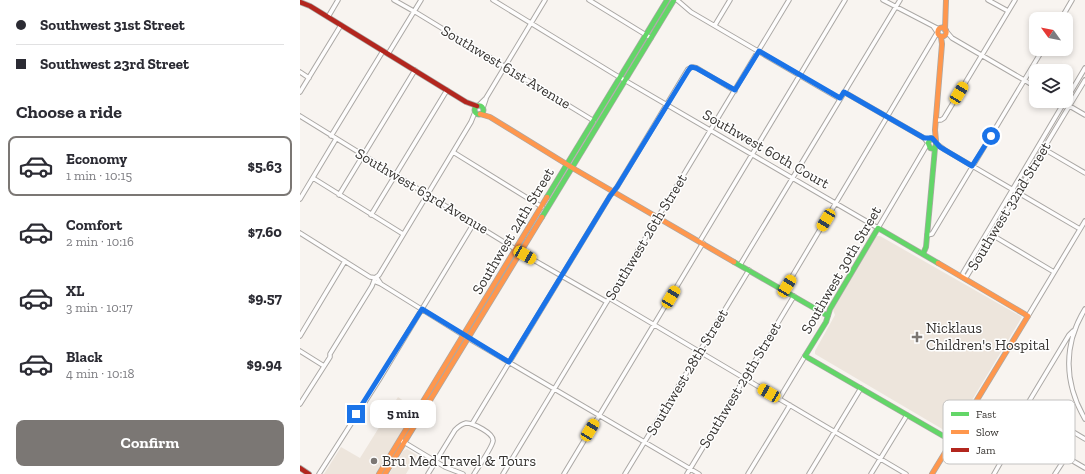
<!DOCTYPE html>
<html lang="en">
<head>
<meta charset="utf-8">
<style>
  :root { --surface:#fff; --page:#f2f2f3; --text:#2b2b33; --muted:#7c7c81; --line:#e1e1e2; --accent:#7b7774 }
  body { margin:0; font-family:"Zilla Slab",serif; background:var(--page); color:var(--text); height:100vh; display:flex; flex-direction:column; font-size:15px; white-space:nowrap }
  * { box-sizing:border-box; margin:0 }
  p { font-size:13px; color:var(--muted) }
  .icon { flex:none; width:22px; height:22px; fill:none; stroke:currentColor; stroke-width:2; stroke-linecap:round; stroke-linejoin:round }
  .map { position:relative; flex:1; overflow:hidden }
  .panel { display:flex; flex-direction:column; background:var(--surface); width:300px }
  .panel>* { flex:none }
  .banner { display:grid; align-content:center; height:88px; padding:0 16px; background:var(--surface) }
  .needle { width:26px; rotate:303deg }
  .fabs { position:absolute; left:729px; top:12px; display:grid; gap:8px }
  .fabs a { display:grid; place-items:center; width:44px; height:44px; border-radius:8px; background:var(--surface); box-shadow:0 2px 6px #0003; font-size:20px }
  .end { position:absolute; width:18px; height:18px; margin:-9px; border:5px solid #1a73e8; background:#fff; box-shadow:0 0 0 2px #fff }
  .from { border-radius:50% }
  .bubble { position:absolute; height:28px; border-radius:8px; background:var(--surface); box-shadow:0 2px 6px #0003; font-size:13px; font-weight:700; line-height:28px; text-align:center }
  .car { position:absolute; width:12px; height:24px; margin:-12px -6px; border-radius:5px; box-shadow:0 0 3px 1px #0007; background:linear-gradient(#f5c518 24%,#345 0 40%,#f5c518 0 76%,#345 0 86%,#f5c518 0) }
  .banner b { display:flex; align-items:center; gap:14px; height:38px; font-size:15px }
  .banner b+b { border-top:1px solid var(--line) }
  .banner i { width:10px; height:10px; background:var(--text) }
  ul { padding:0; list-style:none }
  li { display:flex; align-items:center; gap:12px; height:60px; margin:0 8px 6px; padding:0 8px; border:2px solid transparent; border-radius:8px }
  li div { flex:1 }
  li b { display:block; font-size:15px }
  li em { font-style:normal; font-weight:700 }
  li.selected { border-color:var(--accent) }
  li>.icon { width:36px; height:36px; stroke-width:1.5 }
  h2 { padding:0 16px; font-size:18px; line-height:48px }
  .action { display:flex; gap:8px; margin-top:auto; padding:8px 16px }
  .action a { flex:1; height:46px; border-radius:8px; background:var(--accent); color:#fff; font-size:16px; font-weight:700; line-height:46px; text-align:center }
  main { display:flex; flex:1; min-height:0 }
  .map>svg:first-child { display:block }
</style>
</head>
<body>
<main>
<section class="panel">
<div class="banner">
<b><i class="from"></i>Southwest 31st Street</b>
<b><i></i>Southwest 23rd Street</b>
</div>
<h2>Choose a ride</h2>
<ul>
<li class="selected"><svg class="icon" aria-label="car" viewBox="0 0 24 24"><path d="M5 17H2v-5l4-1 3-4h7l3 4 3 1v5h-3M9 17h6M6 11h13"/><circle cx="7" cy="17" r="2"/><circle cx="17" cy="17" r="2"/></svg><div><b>Economy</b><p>1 min · 10:15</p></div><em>$5.63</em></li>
<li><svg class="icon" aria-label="car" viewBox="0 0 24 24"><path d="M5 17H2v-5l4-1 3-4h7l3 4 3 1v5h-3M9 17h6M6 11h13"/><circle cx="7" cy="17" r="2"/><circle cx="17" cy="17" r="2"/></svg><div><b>Comfort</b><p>2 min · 10:16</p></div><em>$7.60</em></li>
<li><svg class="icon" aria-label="car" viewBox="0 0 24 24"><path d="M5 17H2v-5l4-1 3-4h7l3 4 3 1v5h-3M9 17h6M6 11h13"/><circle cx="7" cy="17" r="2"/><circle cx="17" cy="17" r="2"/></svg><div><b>XL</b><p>3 min · 10:17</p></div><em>$9.57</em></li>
<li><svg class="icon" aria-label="car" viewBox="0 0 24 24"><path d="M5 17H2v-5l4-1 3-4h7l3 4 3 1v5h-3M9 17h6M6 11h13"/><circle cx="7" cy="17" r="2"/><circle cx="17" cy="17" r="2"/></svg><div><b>Black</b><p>4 min · 10:18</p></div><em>$9.94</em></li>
</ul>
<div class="action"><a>Confirm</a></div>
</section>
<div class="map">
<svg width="785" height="474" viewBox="0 0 785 474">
  <rect width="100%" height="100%" fill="#f8f4f0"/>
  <path fill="#ede5dc" d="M577 236H580L722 317 654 430 649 433 515 354V351L535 315 533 310 534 306 575 238Z
    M98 397 115 409 76 474H24L41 447 60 458Z
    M107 449 117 455 106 474H89L103 451Z"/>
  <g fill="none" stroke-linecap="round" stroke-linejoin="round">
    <g stroke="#aba8a5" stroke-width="5.5">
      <path id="street" d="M94 0 117 13 294 121
        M193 0 314 74 578 228 628 143
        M289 0 351 38
        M377 0 391 12 540 99
        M583 0 633 26
        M688 0 708 11
        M28 17 38 0
        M761 19 772 0
        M415 25 430 0
        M646 31 652 38 736 87
        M637 32 633 26 639 29
        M88 54 121 0
        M0 72 9 78
        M0 92 41 25
        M544 92 624 138 628 143
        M766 100 785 68
        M761 101 785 115
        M179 105 186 98 245 0
        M183 108 186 99
        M0 116 225 255 307 302
        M636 120H641L644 118 715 0
        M31 136 83 51
        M637 144 645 150 780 229
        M744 149 785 173
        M153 152 242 207
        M13 178 103 234
        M39 195 115 70
        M0 199 36 139
        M71 215 147 90
        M0 233 70 277 77 278 81 284
        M627 235 632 234 743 49
        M692 235 754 272
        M400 241 545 0
        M440 265 600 0
        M663 277 667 276 785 80
        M663 277V273L765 101
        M75 278 79 275 171 122 175 112
        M76 282 81 284 171 340 399 474
        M484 290 637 33
        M309 298 606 474
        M785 309C763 345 764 383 785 419
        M728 316 785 221
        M0 336 45 261
        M0 351 24 366
        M479 399 505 356
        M0 404 30 357V354L72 286 75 278
        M728 405 785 439
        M96 411 112 421
        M696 418 713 428 725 433 785 468
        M172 424 310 196 317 187 388 69 393 67 397 68 435 91
        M713 428 769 335 773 331
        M102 441 145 467 163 474
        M19 474 79 380 174 223
        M128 474 155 430C158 427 161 424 166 423 173 423 194 433 193 441 192 448 178 467 174 474
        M203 474 489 0
        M264 474 403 243
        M325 474 449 270
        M387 474 494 296
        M448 474 490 405
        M509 474 561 388
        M571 474 607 415
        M694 474 714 439 718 430
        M755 474 766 457"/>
    </g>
    <g stroke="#aba8a5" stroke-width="6">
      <path id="fast" d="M174.5 110a4.5 4.5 0 1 1 9 0a4.5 4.5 0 1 1-9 0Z
        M631 138C637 139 637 145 634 149L630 148 628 143Z
        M247 197 367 0
        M242 217 374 0
        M623 254 626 247 635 148
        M434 262 528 316
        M638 263 578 228 530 309 526 322 505 356 652 441"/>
    </g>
    <g stroke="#aba8a5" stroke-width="6">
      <path id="slow" d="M637.5 32a4.5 4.5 0 1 1 9 0a4.5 4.5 0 1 1-9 0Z
        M645 30 646 0
        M180 114 190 117 276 170 434 262
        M636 141 635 130 642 44 641 37
        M79 474 247 197
        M85 474 242 217
        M632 474 728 316 638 263"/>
    </g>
    <g stroke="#aba8a5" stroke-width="6">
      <path id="jam" d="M0 2 10 6 166 102 177 106
        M0 468 9 474"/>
    </g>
    <use href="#street" stroke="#fefdfd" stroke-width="3.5"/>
    <use href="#fast" stroke="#63d668" stroke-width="4.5"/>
    <use href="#slow" stroke="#ff974d" stroke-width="4.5"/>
    <use href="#jam" stroke="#b3261e" stroke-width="4.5"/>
  </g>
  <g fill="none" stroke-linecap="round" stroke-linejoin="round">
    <path stroke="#1a73e8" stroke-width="5" d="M56 414 122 309 209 362 310 196 317 187 388 71 391 67 396 68 435 90 459 51 540 98 544 92 624 138H632L640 147 672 166 691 136"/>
  </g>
  <g fill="#7b7774" stroke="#fff" stroke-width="1.5">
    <path d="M615 331h4v4h4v4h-4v4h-4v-4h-4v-4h4z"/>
    <circle cx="74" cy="461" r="4"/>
  </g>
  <g text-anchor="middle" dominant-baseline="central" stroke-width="3" stroke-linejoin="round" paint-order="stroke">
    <g font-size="15" fill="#373431" stroke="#fff">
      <text transform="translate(206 67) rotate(31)">Southwest 61st Avenue</text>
      <text transform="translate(466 149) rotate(30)">Southwest 60th Court</text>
      <text transform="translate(122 191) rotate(31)">Southwest 63rd Avenue</text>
      <text transform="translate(709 206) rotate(-59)">Southwest 32nd Street</text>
      <text transform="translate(213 231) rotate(-59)">Southwest 24th Street</text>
      <text transform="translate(346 237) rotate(-59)">Southwest 26th Street</text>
      <text transform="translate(541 270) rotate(-60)">Southwest 30th Street</text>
      <text transform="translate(387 372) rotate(-59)">Southwest 28th Street</text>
      <text transform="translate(440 385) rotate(-59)">Southwest 29th Street</text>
    </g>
    <g font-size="15" fill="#373431" stroke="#fff" text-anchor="start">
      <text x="626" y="328">Nicklaus<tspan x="626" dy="17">Children's Hospital</tspan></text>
      <text x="82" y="461">Bru Med Travel &amp; Tours</text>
    </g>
  </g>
  <rect x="643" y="400" width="132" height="64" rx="6" fill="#fff" stroke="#c3c2c1" stroke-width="1"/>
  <rect x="651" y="412" width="18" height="4" fill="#63d668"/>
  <rect x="651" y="430" width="18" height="4" fill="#ff974d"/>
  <rect x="651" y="448" width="18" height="4" fill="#b3261e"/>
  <g font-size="11" fill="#373431">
    <text x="676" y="418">Fast</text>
    <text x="676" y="436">Slow</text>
    <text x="676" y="454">Jam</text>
  </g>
</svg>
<div class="fabs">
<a><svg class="needle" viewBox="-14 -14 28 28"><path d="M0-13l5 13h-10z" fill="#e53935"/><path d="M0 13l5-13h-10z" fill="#7c7c81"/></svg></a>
<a><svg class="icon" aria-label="layers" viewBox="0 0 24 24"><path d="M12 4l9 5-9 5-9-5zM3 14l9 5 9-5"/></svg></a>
</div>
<i class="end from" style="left:691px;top:136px"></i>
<i class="end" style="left:56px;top:414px"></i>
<div class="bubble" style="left:70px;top:400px;width:66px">5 min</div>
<i class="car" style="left:659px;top:93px;rotate:31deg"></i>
<i class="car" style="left:526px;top:220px;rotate:211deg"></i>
<i class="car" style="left:225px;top:255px;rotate:120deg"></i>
<i class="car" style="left:487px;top:286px;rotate:31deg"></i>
<i class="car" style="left:371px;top:297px;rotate:31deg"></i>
<i class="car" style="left:469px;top:393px;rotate:300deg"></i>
<i class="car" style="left:290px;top:430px;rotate:31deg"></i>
</div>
</main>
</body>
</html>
